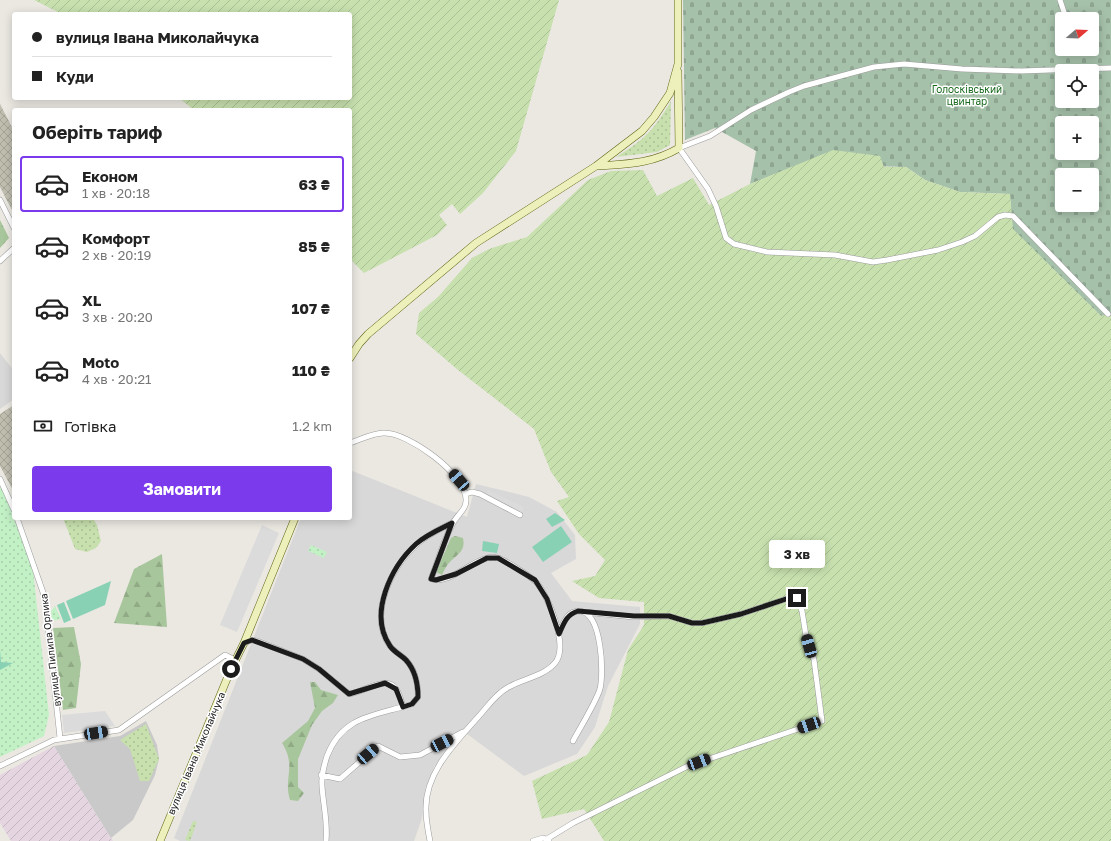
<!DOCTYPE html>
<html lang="uk">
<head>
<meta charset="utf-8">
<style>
  :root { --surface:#fff; --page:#f2f2f2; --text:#222; --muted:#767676; --line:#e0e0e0; --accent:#7c3aed }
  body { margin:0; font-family:"Golos Text",sans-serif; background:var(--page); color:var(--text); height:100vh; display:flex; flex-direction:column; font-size:15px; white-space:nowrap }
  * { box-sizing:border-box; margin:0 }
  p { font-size:13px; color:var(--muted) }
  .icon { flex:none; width:22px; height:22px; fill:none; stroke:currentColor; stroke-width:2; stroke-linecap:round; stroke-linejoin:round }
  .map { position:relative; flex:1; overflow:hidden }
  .drawer { position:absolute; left:12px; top:108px; width:340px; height:412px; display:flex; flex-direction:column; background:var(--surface); border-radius:4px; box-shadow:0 2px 10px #0003 }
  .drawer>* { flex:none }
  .banner { position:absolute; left:12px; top:12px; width:340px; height:88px; border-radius:4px; box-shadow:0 2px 10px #0003; display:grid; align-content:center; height:88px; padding:0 20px; background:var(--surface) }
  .needle { width:26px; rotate:71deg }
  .buttons { position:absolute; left:1055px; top:12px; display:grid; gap:8px }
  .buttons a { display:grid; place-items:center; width:44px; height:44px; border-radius:4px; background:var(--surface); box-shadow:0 2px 10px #0003; font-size:20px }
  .end { position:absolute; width:18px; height:18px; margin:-9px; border:5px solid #1b1b1b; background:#fff; box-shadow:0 0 0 2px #fff }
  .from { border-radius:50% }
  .bubble { position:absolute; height:28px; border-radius:4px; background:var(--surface); box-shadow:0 2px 10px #0003; font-size:13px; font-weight:700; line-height:28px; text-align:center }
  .car { position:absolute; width:12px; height:24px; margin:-12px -6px; border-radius:5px; box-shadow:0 0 3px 1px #0007; background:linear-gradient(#222 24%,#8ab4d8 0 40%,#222 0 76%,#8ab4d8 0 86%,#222 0) }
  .banner b { display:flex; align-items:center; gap:14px; height:38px; font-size:15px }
  .banner b+b { border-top:1px solid var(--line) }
  .banner i { width:10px; height:10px; background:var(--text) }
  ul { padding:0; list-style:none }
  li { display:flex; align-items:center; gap:12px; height:56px; margin:0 8px 6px; padding:0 12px; border:2px solid transparent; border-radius:4px }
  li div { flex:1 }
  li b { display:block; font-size:15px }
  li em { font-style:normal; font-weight:700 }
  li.current { border-color:var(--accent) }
  li>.icon { width:36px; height:36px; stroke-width:1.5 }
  h2 { padding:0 20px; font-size:18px; line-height:48px }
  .pay { display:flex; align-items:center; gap:10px; height:44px; padding:0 20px; font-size:15px }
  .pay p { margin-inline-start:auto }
  .cta { display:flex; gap:8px; margin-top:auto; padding:8px 20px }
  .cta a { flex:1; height:46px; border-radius:4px; background:var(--accent); color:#fff; font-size:16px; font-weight:700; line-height:46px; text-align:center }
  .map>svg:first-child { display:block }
</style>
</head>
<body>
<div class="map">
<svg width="1111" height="841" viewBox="0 0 1111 841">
  <defs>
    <pattern id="industrial-furrows" width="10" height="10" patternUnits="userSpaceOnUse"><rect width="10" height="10" fill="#e4d5e1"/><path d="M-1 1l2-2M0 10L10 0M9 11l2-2" fill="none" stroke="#c3b6c0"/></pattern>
    <pattern id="construction-cross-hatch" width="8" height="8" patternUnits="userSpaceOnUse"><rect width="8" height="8" fill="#bfbeaf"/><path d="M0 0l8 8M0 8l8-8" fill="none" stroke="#a4a396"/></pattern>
    <pattern id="grass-dots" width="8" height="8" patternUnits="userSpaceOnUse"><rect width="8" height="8" fill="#c7e0ae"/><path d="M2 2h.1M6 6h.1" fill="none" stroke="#aac095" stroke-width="1.8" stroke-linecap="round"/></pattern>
    <pattern id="forest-firs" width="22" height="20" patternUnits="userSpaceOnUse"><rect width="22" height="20" fill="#a8c69c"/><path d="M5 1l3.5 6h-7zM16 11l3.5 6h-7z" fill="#90aa86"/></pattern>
    <pattern id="cemetery-stones" width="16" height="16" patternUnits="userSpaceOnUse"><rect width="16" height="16" fill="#a6c1aa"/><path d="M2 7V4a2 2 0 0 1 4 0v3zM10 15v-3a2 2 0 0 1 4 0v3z" fill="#8ea592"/></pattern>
    <pattern id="park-dots" width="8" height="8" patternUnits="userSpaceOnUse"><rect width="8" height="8" fill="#c3f1c6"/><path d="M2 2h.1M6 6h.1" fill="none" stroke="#a7ceaa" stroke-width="1.8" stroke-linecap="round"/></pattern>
    <pattern id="garden-furrows" width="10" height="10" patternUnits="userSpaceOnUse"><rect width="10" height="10" fill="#c7e0ae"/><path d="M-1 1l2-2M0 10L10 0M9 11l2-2" fill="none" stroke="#aac095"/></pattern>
  </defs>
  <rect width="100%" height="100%" fill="#ebe8e2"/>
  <path fill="#d9d8d8" d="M0 353 14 371V399L0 409Z
    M350 470 467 517 476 484 529 497 557 512 575 535 576 559 551 573 572 601 640 607V624L608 686 595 727 577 754 524 776 463 731 434 767 421 821 414 841H180L174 838 301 518H350Z"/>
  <path fill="url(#industrial-furrows)" d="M54 746 111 838 113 841H11L0 823V775Z"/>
  <path fill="#c9c9c9" d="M146 721 157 745 159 759 155 775 133 820 111 838 54 746 120 736Z"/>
  <path fill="url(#construction-cross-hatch)" d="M0 104 14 131V214L0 187Z
    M14 405V492L0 466V414Z"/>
  <path fill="url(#grass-dots)" d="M671 101 670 145 657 152 616 157C645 139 653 131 671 101Z
    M63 518H93L97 525 101 541 96 548 87 552 75 549Z
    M146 724 159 759 149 781H140L130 749 120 740Z
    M193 821 197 822 190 841 185 840Z"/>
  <path fill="url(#forest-firs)" d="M0 220 9 238 0 248Z
    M455 536 463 538C466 552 457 554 449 563 446 566 444 571 442 575L436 572 451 538Z
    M162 554 167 627 114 623 134 569Z
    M74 627 81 664 76 708 63 710 53 628Z
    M310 682H315L321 690 338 695 333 703 322 711 312 725 298 759V787L304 793 298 801 290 800C283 777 297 767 282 743L308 721 315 708Z"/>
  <path fill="url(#cemetery-stones)" fill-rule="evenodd" d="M683 0H1111V314L1101 316 1012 229 1010 194 960 192 925 180 906 167 801 164 750 184 756 151 715 128 685 140ZM1062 19H1092V49H1062ZM1062 71H1092V101H1062ZM1062 123H1092V153H1062ZM1062 175H1092V205H1062Z"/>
  <path fill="url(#park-dots)" d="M0 487 5 494 33 570 49 715 44 736 0 757Z
    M311 545 327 552 324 558 308 551Z
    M55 606 61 619 52 621 51 611Z"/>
  <path fill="url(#garden-furrows)" d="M34 0H559L516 151 483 193 460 214 452 204 439 215 447 225 437 235 364 273 350 259V110H194L179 98H350V14H62Z
    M833 150 880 156 884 167H906L925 180 960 192 1010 194 1013 229 1101 316 1111 314V841H604L584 809 542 819 532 781 587 755 609 722 628 650 644 625V602L599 598 572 581 595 576 605 560 579 534 557 501 569 497 551 472 534 429 458 370 416 334 419 313 438 297 472 258 489 249 527 237 588 180 611 171 643 170 657 196 693 178 709 205 750 184Z"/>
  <path fill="#89d1b5" d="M555 513 565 520 552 527 546 519Z
    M561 526 572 542 543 562 532 547Z
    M483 541 499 544 497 553 482 551Z
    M111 581 105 605 73 619 66 601Z
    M64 602 71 620 64 623 57 605Z
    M0 650 1 662 13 663 0 670Z"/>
  <path fill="#dbdbdb" d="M488 490 524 507 520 515 485 498Z
    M262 525 279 533 237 632 220 625Z
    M105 711 115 726 64 733 62 715Z"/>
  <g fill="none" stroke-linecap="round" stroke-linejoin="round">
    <g stroke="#9c9c9c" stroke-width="6">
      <path id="street" d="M1060 0 1065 15
        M0 200 14 228
        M0 261 14 248
        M1108 314 1013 216 1005 215 998 217 975 236 962 242 938 250 887 260 873 262 835 255 767 252 734 244 726 238 716 206 708 189 679 148 710 136 751 110 789 92 804 86 874 67 904 64 962 69 1021 71 1111 68
        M350 443C360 440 374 432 385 433 408 433 465 473 466 499 467 510 456 515 452 525 443 542 438 561 431 579 452 586 478 552 498 558 503 559 533 578 536 582 549 596 569 647 555 663 543 677 521 679 507 688 496 694 487 707 479 716 456 742 424 773 426 811 426 821 428 831 430 841
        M0 479 14 510
        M465 494 472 492 480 494 520 515
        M17 518 45 598 60 738
        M559 634C561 628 563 622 567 617 570 613 575 611 580 611 602 613 604 673 600 689 596 702 580 728 573 741
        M245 643 251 640 257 641 303 659 319 669 349 694C362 693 387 674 396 689 400 694 401 701 403 707
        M0 766 54 740 119 730 225 655 235 660
        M321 775 340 779 378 746 400 757 420 755 463 732
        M547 839 573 823 688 766 822 721 814 660 806 636 802 611 797 598H789L741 614 702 623H692L669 616 634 617 584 612
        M326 841C328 822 323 804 322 786 321 775 324 766 327 756 343 715 375 716 412 704L418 697C418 683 415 668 404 658 399 654 394 651 390 646 368 615 391 567 416 545 426 535 440 529 452 523
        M533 841 543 838 549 840"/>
    </g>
    <g stroke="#5b6312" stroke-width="8">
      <path id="secondary" d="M597 166C626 164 652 164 679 148L678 72
        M350 358 359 344 368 334 476 243 596 166 642 131 654 117 670 93 678 64V0
        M160 841 231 669 244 643 295 518"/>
    </g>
    <use href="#street" stroke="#fff" stroke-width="5"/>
    <use href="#secondary" stroke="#eef0bb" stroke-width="7"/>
  </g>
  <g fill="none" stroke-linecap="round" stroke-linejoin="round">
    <path stroke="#1b1b1b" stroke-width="5" d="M231 669 244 643 252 640 303 659 319 669 349 694 385 683 396 689 403 707 412 704 418 697C418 684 415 670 406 660 401 655 394 652 390 646 368 614 391 567 416 544 426 535 440 529 452 523L431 579 436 580 456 574 487 558H498L535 580 547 599 559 634C564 623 566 615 578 611L634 616H669L692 623H702L741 614 789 598H797"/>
  </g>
  <g text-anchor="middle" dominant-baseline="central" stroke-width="3" stroke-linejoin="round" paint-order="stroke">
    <g font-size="10" fill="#186a1e" stroke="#fff">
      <text x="967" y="89">Голосківський<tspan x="967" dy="12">цвинтар</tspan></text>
    </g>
    <g font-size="10" fill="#1b1b1b" stroke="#fff">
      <text transform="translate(50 650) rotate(-97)">вулиця Пилипа Орлика</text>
      <text transform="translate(196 753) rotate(-67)">вулиця Івана Миколайчука</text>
    </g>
  </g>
</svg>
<div class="buttons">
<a><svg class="needle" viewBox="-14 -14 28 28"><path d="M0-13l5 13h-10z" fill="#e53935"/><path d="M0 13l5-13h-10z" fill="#767676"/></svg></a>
<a><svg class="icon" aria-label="locate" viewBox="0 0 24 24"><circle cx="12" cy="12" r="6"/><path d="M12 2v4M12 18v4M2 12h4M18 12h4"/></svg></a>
<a>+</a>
<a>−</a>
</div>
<i class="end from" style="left:231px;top:669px"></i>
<i class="end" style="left:797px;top:598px"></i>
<div class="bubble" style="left:769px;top:540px;width:56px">3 хв</div>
<i class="car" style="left:459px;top:480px;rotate:319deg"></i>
<i class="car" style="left:809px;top:646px;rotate:344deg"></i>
<i class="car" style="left:809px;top:725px;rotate:251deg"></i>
<i class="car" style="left:96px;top:733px;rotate:81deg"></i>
<i class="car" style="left:442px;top:743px;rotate:63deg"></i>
<i class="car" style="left:368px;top:754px;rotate:49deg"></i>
<i class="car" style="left:699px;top:762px;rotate:69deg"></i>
<div class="banner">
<b><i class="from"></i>вулиця Івана Миколайчука</b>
<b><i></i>Куди</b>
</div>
<section class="drawer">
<h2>Оберіть тариф</h2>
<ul>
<li class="current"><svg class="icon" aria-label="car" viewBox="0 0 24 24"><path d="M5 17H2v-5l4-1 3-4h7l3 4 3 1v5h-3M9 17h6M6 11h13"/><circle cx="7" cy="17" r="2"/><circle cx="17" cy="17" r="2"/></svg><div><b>Економ</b><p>1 хв · 20:18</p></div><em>63 ₴</em></li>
<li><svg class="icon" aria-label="car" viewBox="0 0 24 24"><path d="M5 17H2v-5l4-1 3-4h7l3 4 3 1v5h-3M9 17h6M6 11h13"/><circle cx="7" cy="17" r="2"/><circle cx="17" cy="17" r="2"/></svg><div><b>Комфорт</b><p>2 хв · 20:19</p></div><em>85 ₴</em></li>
<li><svg class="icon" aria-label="car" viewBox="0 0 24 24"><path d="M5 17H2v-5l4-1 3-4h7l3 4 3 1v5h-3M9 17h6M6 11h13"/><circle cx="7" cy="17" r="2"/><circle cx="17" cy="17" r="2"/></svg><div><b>XL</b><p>3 хв · 20:20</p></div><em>107 ₴</em></li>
<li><svg class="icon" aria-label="car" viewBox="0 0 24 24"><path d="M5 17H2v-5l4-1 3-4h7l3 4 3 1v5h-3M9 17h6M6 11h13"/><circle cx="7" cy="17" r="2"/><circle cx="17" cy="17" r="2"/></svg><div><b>Moto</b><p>4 хв · 20:21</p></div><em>110 ₴</em></li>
</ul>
<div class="pay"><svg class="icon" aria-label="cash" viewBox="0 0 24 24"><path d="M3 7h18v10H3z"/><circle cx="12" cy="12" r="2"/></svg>Готівка<p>1.2 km</p></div>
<div class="cta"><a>Замовити</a></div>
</section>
</div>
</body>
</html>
